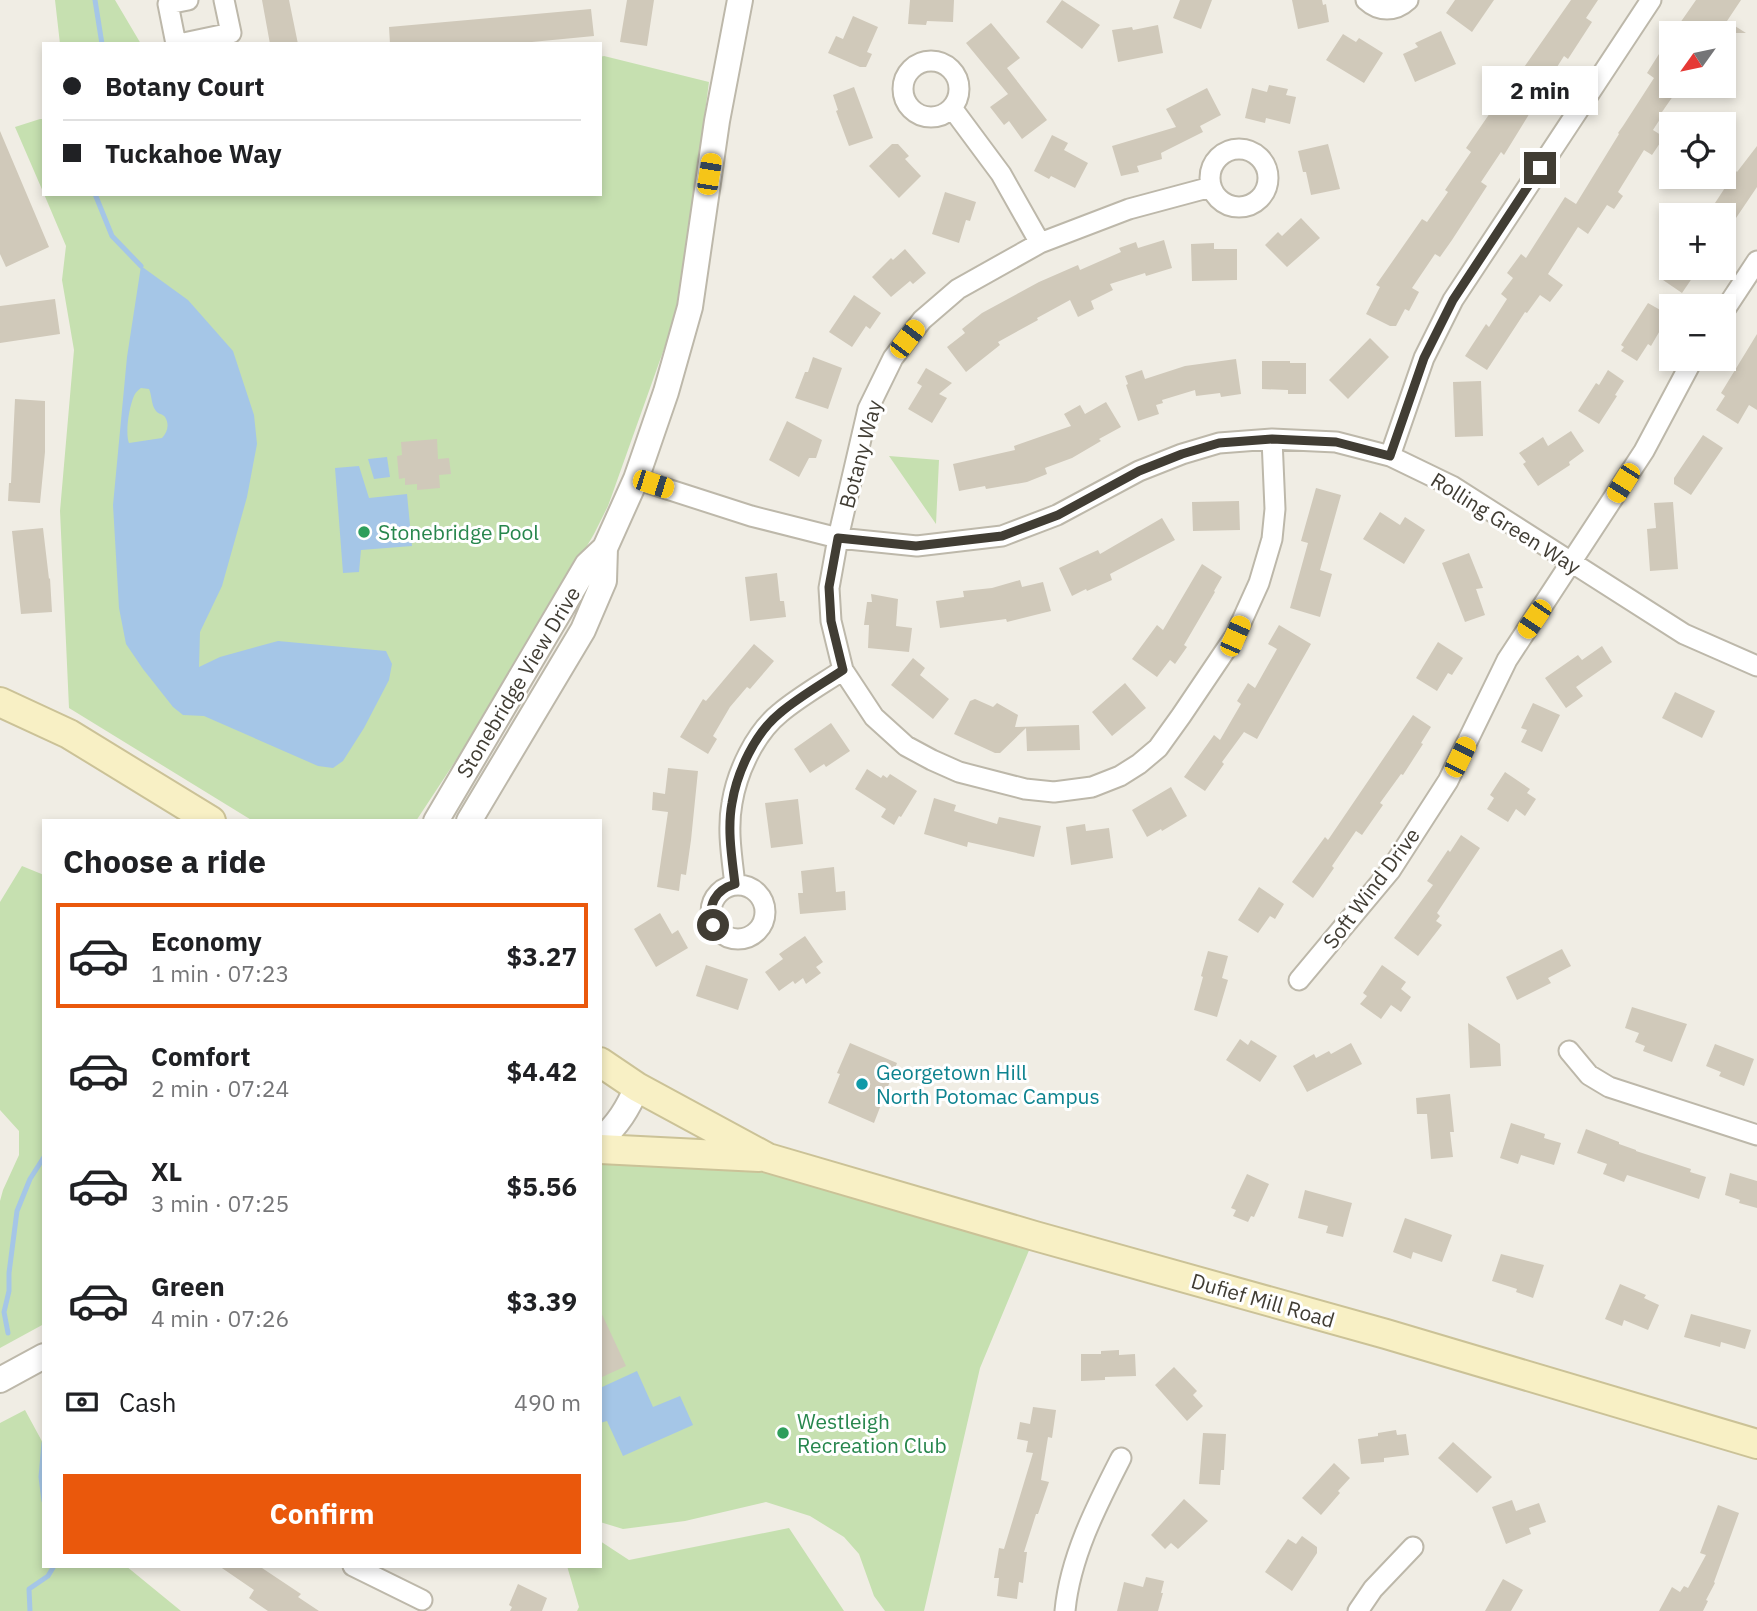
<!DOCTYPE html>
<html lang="en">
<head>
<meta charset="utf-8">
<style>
  :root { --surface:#fff; --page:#f6f6f6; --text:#202124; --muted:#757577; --line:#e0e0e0; --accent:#ea580c }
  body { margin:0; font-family:"IBM Plex Sans",sans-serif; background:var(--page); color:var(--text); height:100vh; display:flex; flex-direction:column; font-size:26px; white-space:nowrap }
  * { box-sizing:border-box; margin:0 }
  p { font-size:23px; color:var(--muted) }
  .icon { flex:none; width:38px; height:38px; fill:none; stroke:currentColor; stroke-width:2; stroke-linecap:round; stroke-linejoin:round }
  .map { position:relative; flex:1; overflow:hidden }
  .details { position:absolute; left:42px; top:819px; width:560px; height:749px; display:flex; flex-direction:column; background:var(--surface); border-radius:0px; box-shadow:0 4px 10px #0003 }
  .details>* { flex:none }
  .banner { position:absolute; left:42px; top:42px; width:560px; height:154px; border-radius:0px; box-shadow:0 4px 10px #0003; display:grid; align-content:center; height:154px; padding:0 21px; background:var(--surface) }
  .needle { width:46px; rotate:237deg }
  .controls { position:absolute; left:1659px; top:21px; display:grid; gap:14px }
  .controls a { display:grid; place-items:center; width:77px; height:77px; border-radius:0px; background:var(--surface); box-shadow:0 4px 10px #0003; font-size:35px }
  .end { position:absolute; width:32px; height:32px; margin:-16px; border:9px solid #413d34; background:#fff; box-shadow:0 0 0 4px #fff }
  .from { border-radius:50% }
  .bubble { position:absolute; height:49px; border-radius:0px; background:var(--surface); box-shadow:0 4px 10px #0003; font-size:23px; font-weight:700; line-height:49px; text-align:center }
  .car { position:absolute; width:21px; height:42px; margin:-21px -10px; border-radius:9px; box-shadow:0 0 5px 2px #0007; background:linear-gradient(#f5c518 24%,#345 0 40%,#f5c518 0 76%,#345 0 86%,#f5c518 0) }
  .banner b { display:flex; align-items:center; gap:24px; height:66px; font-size:26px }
  .banner b+b { border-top:2px solid var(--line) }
  .banner i { width:18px; height:18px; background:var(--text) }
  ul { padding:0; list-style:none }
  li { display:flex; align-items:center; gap:21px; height:105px; margin:0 14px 10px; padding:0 7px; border:4px solid transparent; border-radius:0px }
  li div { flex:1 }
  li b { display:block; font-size:26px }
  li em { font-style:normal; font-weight:700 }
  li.current { border-color:var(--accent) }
  li>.icon { width:63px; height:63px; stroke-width:1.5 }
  h2 { padding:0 21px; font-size:32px; line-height:84px }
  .pay { display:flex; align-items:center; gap:18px; height:77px; padding:0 21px; font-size:26px }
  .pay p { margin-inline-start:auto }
  .cta { display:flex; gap:14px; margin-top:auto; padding:14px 21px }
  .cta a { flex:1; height:80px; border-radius:0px; background:var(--accent); color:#fff; font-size:28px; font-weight:700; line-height:80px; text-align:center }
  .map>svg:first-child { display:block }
</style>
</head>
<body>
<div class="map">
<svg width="1757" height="1611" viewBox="0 0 1757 1611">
  <rect width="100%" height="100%" fill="#f0ede4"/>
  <path fill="#c6e0b0" d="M55 0H115L141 44H60Z
    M604 56 709 82 680 304 608 506 594 534 506 684 416 821H253L69 708 60 511 74 350 62 280 66 246 44 194H600V57Z
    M40 119H44V194L15 127Z
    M889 456 939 460 936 524Z
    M22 866 44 875V1324L0 1348V1201L3 1190 19 1155V1131L0 1110V902Z
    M600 1149 768 1158 1035 1236 980 1368 924 1611H885L874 1596 859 1554 844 1537 810 1516 766 1502 685 1521 623 1529 600 1522Z
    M25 1410 44 1445V1566H126L181 1611H0V1423Z
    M789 1528 844 1611H577L579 1607 567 1566H600V1541L629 1560Z"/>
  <path fill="#a5c6e7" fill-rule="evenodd" d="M141 266 188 300 233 351 254 415 257 444 247 497 222 586 200 632 199 667 220 657 278 641 386 651 392 664 389 680 364 728 343 761 333 768 318 766 204 716 183 715 173 707 143 669 126 644 119 608 113 505 127 357ZM141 388 149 389C152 395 151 405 156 411 158 414 163 414 165 417 170 425 167 433 162 438L129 443C125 433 129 407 134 396 135 393 138 390 141 388Z
    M387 457 390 477 374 479 368 459Z
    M359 466 369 498 407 494 412 546 361 550 359 572 343 573 335 468Z
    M637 1371 653 1407 680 1396 693 1425 623 1456 607 1421 600 1423V1388Z"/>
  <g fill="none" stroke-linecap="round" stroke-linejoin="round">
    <path stroke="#a5c6e7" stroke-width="5" d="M95 0 102 44
      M95 194 112 236 141 266
      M8 1333 4 1312 9 1291V1273L17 1211 30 1179 44 1157
      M44 1443 41 1477 44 1501
      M30 1611 29 1589 48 1576 54 1566"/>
  </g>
  <path fill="#d0c9ba" d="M262 0H289L298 44H270Z
    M627 0H654L647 46 620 42Z
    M910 0H954L953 22 927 21 926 25 908 24Z
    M1062 0 1100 25 1082 49 1046 22Z
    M1180 0H1212L1201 29 1173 18Z
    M1292 0H1322L1323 5 1326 4 1329 22 1298 29Z
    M1455 0H1494L1472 32 1446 13Z
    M1571 0H1598L1586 18 1592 22 1568 59 1564 56 1538 97 1539 98 1504 155 1501 152 1481 182 1487 186 1452 240 1440 257 1435 254 1412 288 1419 292 1409 311 1405 309 1396 326H1390L1366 314 1380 287 1376 285 1422 219 1427 222 1448 192 1445 190 1471 152 1466 148 1503 94 1497 90 1507 75 1515 80Z
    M1696 0H1741L1727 21 1746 33H1673Z
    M591 9 594 36 511 44H390L389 27Z
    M853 16 878 27 867 52 872 54 866 67H860L828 53 836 36 843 39Z
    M991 23 1020 58 1007 68 1047 120 1022 139 1009 121 1004 125 990 107 1008 94 966 43Z
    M1158 25 1163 53 1118 62 1112 30 1132 27 1133 30Z
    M1441 31 1456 64 1415 82 1403 54 1418 47 1415 43Z
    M1343 34 1356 42 1359 38 1383 53 1364 83 1326 60Z
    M1671 35V86H1680L1662 112 1664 113 1653 130 1664 137 1652 155 1644 150 1618 192 1623 196 1614 209 1607 205 1588 234 1578 227 1548 274 1563 285 1550 302 1540 295 1527 313 1525 312 1487 370 1465 356 1486 324 1489 327 1507 299 1501 294 1513 278 1507 273 1521 254 1526 258 1565 197 1576 204 1619 134 1618 133 1623 126 1654 78 1647 73Z
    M1269 85 1288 89 1286 95 1296 97 1290 124 1266 118 1265 123 1245 118 1252 88 1267 92Z
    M854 87 873 138 849 146 836 111 838 110 833 95Z
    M1207 88 1221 115 1200 126 1203 132 1161 153 1162 159 1137 166 1139 172 1121 176 1112 146 1176 127 1166 109Z
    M0 131 49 247 6 267 0 254Z
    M1052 135 1068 143 1064 150 1088 163 1075 188 1051 176 1049 179 1034 171Z
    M892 144H898L909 156 905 159 921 176 899 198 869 166Z
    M1328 144 1340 189 1311 195 1306 172H1303L1298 151Z
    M1757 146V187L1736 218 1734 217 1724 233V215H1710L1716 204 1715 203 1736 171 1737 172Z
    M945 192 976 202 970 221 966 220 959 243 932 234Z
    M1301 218 1320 238 1287 267 1265 245 1278 232 1282 236Z
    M1164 240 1172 268 1146 276 1145 273 1110 284 1113 290 1091 301 1094 309 1078 317 1070 300 1037 318 1038 320 998 342 1000 345 966 372 947 347 965 333 962 329 982 313 1039 282 1078 265 1080 270 1121 252 1119 248 1136 242 1138 248Z
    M1214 243V249H1237V280L1192 281 1191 244Z
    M905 249 926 273 913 284 910 281 891 297 872 277 891 258 893 260Z
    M1671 268H1699L1682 293 1663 280Z
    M854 295 881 313 870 329 866 326 852 347 829 332Z
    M55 299 60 334 0 343V306Z
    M1648 303 1669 315 1651 346 1648 344 1637 361 1621 351 1624 347 1621 345Z
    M1757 334V410L1749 405 1738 424 1716 410 1725 396 1721 393Z
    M1370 338 1389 357 1348 399 1329 380Z
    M813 357 842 368 828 409 795 398 805 372H808Z
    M1236 359 1241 394 1221 397 1220 393 1196 396 1195 390 1162 400 1163 403 1156 405 1159 414 1138 421 1126 385 1128 384 1125 376 1142 370 1145 379 1185 366Z
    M1262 361H1290V363H1306V394H1288V390L1262 389Z
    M926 368 952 383 939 394 947 398 932 423 908 409 922 386 917 383Z
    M1608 370 1624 381 1615 395 1617 396 1599 424 1578 411 1596 383 1599 385Z
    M1481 381 1483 436 1455 437 1453 382Z
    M15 399 45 401V452L40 503 8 501 9 483H11Z
    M1106 402 1121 427 1099 439 1101 441 1072 458 1045 468 1047 474 1027 482 986 489 985 486 959 491 953 464 1015 450 1014 446 1071 426 1064 414 1080 405 1085 414Z
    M787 421 822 440 816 458H809L799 477 769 460Z
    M1571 431 1584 451 1569 462 1570 465 1538 486 1523 464 1526 462 1519 453 1543 437 1548 446Z
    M1703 435 1723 448 1691 495 1674 484V478Z
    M437 439 438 459 449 458 451 474 439 475 440 488 417 490V484L405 485V478L399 479 397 456 402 455 401 442Z
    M1316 488 1341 495 1320 570 1332 574 1320 617 1290 608 1308 543 1301 541Z
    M1239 501 1240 530 1193 531 1192 502Z
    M1673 502 1678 569 1650 571 1647 529 1656 528 1654 503Z
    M1380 512 1400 525 1405 517 1425 530 1404 564 1363 539Z
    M1162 518 1175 540 1110 574 1112 580 1087 591 1086 589 1072 596 1059 568 1098 550 1100 554Z
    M43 528 49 579 50 578 52 612 21 614 12 531Z
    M1469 553 1483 588 1476 589 1485 615 1465 622 1442 563Z
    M1202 564 1222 577 1214 591 1215 592 1184 645 1187 647 1175 664 1170 660 1157 677 1132 659 1157 625 1163 630Z
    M777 573 780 601H784L786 617 750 621 745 577Z
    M1020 580 1022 587 1043 582 1051 611 1007 622 1006 619 940 628 936 601 964 597 963 591 992 588Z
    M871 594 898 599 896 626 912 628 909 652 868 648 869 625H864L867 602H872Z
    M1279 625 1311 644 1257 739 1244 732 1222 762 1224 764 1205 791 1184 777 1214 735 1220 740 1241 704 1237 701 1248 683 1255 688 1277 649 1268 644Z
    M1438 642 1463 658 1452 675 1448 673 1437 691 1416 678Z
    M754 644 774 661 750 689 747 687 730 707 713 736 717 739 708 754 680 737 703 699 706 701Z
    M1602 646 1612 662 1576 687 1583 696 1566 708 1545 678 1578 655 1582 660Z
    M913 658 925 668 920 675 949 699 933 719 891 685Z
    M1125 683 1146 708 1112 736 1092 712Z
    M1675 692 1715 711 1702 738 1662 718Z
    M975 699 993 707 997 703 1018 715 1015 727 1079 725 1080 750 1027 751 1026 728 1000 753H995L954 734 970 701Z
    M1533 703 1560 715 1542 752 1521 742 1527 730 1521 728Z
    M1413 715 1431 727 1421 743 1423 744 1403 775 1401 774 1380 803 1383 805 1362 835 1356 831 1332 866 1334 868 1313 898 1292 882 1325 837 1328 840Z
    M831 723 850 751 826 767 824 764 810 773 794 749Z
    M668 768 698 771 691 840 686 875 681 874 679 891 657 887 668 812 652 810 653 792 665 794Z
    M867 769 881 778 883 775 887 778 890 774 917 791 901 817 899 816 894 825 881 817 886 809 855 789Z
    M1505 772 1530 789 1527 793 1536 799 1525 816 1516 809 1508 822 1487 809 1494 798 1490 795Z
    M1171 787 1187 816 1162 831 1161 829 1147 837 1132 810Z
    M934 798 956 805 954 811 997 824 999 817 1041 826 1034 857 968 842 967 847 924 834Z
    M798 799 803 844 771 848 765 803Z
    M1085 824 1086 831 1109 828 1113 858 1071 865 1066 827Z
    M1461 835 1480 848 1437 913 1440 916 1436 921 1442 925 1418 956 1394 938 1433 885 1427 881 1448 850 1450 852Z
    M834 867 836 892 845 891 846 910 800 914 798 893H803L801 871Z
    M1259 887 1284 904 1275 919 1270 916 1258 933 1238 920Z
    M660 913 672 934 678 930 688 948 656 967 634 929Z
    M805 936 823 962 816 967 821 973 806 984 803 978 795 984 793 981 779 991 765 972 783 959 779 954Z
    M1562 949 1571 966 1548 978 1551 983 1517 1000 1506 977Z
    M1208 951 1228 956 1222 978 1228 980 1217 1017 1194 1010 1203 977 1201 976Z
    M706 965 748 979 738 1010 696 996Z
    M1382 965 1406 982 1401 989 1411 997 1401 1012 1391 1005 1381 1019 1360 1004 1367 996 1363 993Z
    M1632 1007 1687 1024 1672 1062 1643 1051 1645 1046 1635 1042 1639 1033 1625 1028Z
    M1468 1023 1500 1044 1501 1066 1470 1068Z
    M1240 1039 1248 1045 1251 1040 1277 1056 1260 1082 1226 1060Z
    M850 1043 897 1063 874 1123 828 1103 840 1074 837 1073Z
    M1351 1043 1362 1064 1307 1092 1293 1066 1314 1054 1316 1058 1329 1051 1331 1054Z
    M1715 1044 1754 1059 1744 1086 1719 1076 1721 1072 1706 1066Z
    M1450 1094 1454 1132H1450L1453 1157 1431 1159 1427 1114H1417L1416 1098Z
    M1511 1123 1545 1134 1544 1138 1561 1143 1554 1165 1521 1155 1518 1164 1500 1158Z
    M1586 1129 1619 1142V1144L1636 1150V1151L1691 1169 1690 1172 1706 1177 1699 1199 1627 1175 1624 1182 1603 1174 1607 1164 1577 1153Z
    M1730 1173 1757 1181V1208L1739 1203 1740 1200 1725 1195Z
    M1247 1174 1269 1184 1254 1217 1251 1216 1248 1222 1233 1216 1236 1210 1231 1208Z
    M1305 1190 1352 1203 1343 1237 1326 1233 1328 1226 1298 1218Z
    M1405 1218 1452 1235 1442 1262 1413 1252 1411 1259 1393 1252Z
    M1501 1254 1544 1265 1533 1298 1516 1292 1517 1289 1492 1281Z
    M1620 1284 1646 1295 1644 1298 1659 1305 1648 1330 1624 1320 1622 1326 1605 1319Z
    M600 1310 626 1366 600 1378Z
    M1691 1314 1751 1330 1745 1349 1721 1342 1720 1347 1684 1337Z
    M1119 1350V1355L1135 1354 1136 1376 1105 1377V1380L1081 1381V1354H1101V1351Z
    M1174 1367 1197 1391 1193 1395 1203 1406 1187 1421 1155 1385Z
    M1033 1407 1056 1410 1052 1438 1048 1437 1041 1480 1049 1482 1038 1514H1036L1024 1552H1027L1023 1583 1019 1582 1017 1599 997 1596 999 1578H994L999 1548 1004 1549 1033 1453 1026 1452 1028 1441 1017 1439 1020 1422 1030 1424Z
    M1396 1430 1397 1435 1406 1434 1409 1455 1384 1458V1462L1361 1464 1358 1439 1378 1436V1433Z
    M1203 1433 1226 1434 1224 1470H1221L1220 1485 1199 1484Z
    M1453 1442 1492 1477 1477 1493 1438 1458Z
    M1334 1463 1350 1478 1338 1491 1340 1493 1321 1515 1302 1498Z
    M1184 1499 1208 1521 1178 1549 1171 1543 1165 1549 1151 1535Z
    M1512 1500 1516 1511 1539 1503 1546 1522 1529 1528 1531 1534 1506 1544 1492 1507Z
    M1718 1505 1739 1513 1714 1582 1715 1583 1706 1600 1708 1601 1703 1611H1659L1672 1587 1680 1592 1684 1586 1688 1588 1706 1555 1700 1553Z
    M1302 1536 1317 1547V1553L1292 1591 1265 1572 1288 1539 1296 1544Z
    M219 1566H259L301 1594 298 1597 319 1611H268L249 1598 254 1590Z
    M1146 1577 1164 1581 1161 1593H1163L1158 1611H1117L1124 1582 1143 1587Z
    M1503 1579 1523 1590 1511 1611H1485Z
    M518 1584 547 1598 542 1611H510L512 1607 509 1605Z"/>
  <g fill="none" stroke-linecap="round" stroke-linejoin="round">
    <g stroke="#bdb8aa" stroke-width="23">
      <path id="minor" d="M1366 0C1379 12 1395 12 1408 0
        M176 44 168 4 188 0
        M179 44 231 33 224 0
        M903 89a28 28 0 1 1 56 0a28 28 0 1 1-56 0Z
        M952 108 1001 174 1040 243
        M1210 178a29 29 0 1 1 58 0a29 29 0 1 1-58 0Z
        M1211 187 1129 209 1040 243 958 289 922 320 893 358 868 409 838 538 829 588 831 621 843 670 874 717 906 746 932 760 959 772 1025 789 1054 792 1092 787 1120 776 1139 764 1158 748 1181 716 1235 636 1259 583 1272 539 1275 509 1272 439
        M1724 311 1757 261
        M1390 456 1424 358 1453 300 1651 0
        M636 479 751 516 838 538 917 546 1002 536 1057 515 1139 471 1182 454 1219 443 1272 439 1336 442 1390 456 1452 486 1684 634 1757 666
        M711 912a27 27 0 1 1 54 0a27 27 0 1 1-54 0Z
        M735 885C732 858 727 830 732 803 737 772 755 733 780 713 799 697 822 684 843 670
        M1299 980 1390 871 1448 781 1507 660 1644 451 1693 359
        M1569 1051 1589 1075 1609 1087 1757 1135
        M353 1566 422 1600
        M1065 1611C1070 1557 1097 1505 1121 1458
        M1358 1611 1373 1589 1413 1547"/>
    </g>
    <g stroke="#bdb8aa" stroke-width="28">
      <path id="tertiary" d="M436 821 587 565 605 548
        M469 821 583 630 604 581 605 548 636 479 644 456 666 392 690 307 717 121 740 0
        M600 1140C618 1125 628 1108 637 1087
        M0 1380 44 1356"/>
    </g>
    <g stroke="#cbc297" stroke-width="32">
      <path id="secondary" d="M0 702 69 734 211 821
        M600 1062 637 1087 768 1158 1035 1236 1386 1334 1757 1444
        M600 1149 759 1157"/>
    </g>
    <use href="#minor" stroke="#fff" stroke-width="19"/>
    <use href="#tertiary" stroke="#fff" stroke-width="24"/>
    <use href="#secondary" stroke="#f8f0c5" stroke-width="28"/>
  </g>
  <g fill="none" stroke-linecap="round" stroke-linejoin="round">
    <path stroke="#413d34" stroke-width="9" d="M713 925C707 905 715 890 735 884 732 859 727 829 732 803 737 772 755 733 780 713 799 697 822 684 843 670L831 621 829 587 838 538 916 546 1002 536 1058 515 1139 471 1182 454 1219 443 1272 439 1336 442 1390 456 1424 358 1453 300 1540 168"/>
  </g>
  <g fill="#2e9e5b" stroke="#fff" stroke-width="2.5">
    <circle cx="364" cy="532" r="7"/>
    <circle cx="783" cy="1433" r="7"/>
  </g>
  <circle fill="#0f9aa8" stroke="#fff" stroke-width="2.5" cx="862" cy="1084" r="7"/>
  <g text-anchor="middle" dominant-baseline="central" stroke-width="6" stroke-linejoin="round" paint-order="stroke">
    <g font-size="21" fill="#413d34" stroke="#fff">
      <text transform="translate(860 454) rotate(-75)">Botany Way</text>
      <text transform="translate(1506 523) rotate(32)">Rolling Green Way</text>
      <text transform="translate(518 682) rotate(-59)">Stonebridge View Drive</text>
      <text transform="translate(1371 888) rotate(-53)">Soft Wind Drive</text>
      <text transform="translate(1263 1300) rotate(16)">Dufief Mill Road</text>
    </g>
    <g font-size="21" fill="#27864d" stroke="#fff" text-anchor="start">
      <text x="378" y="532">Stonebridge Pool</text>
      <text x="797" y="1421">Westleigh<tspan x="797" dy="24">Recreation Club</tspan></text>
    </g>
    <g font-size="21" fill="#0d838f" stroke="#fff" text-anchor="start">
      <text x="876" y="1072">Georgetown Hill<tspan x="876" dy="24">North Potomac Campus</tspan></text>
    </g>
  </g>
</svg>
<div class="controls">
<a><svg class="needle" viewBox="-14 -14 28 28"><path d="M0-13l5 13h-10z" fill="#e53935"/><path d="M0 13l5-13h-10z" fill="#757577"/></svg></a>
<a><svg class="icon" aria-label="locate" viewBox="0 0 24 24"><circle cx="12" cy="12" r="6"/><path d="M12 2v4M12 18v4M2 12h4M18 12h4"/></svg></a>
<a>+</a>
<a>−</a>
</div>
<i class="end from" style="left:713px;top:925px"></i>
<i class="end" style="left:1540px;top:168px"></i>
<div class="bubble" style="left:1482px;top:66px;width:116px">2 min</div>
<i class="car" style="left:709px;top:174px;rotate:9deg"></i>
<i class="car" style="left:907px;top:339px;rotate:37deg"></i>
<i class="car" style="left:1623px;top:483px;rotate:212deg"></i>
<i class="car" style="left:653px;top:484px;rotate:108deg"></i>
<i class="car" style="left:1534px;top:619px;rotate:214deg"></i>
<i class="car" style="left:1235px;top:636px;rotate:24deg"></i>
<i class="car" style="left:1460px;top:757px;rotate:26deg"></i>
<div class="banner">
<b><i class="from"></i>Botany Court</b>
<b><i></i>Tuckahoe Way</b>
</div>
<section class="details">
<h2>Choose a ride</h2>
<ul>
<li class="current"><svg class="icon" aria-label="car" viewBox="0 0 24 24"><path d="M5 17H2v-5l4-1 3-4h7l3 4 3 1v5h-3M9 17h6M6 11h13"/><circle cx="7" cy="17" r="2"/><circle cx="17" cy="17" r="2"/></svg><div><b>Economy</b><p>1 min · 07:23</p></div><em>$3.27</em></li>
<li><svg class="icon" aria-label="car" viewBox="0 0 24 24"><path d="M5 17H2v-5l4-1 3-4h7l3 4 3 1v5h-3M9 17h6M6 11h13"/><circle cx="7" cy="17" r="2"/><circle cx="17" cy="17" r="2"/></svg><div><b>Comfort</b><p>2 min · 07:24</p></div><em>$4.42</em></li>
<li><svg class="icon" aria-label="car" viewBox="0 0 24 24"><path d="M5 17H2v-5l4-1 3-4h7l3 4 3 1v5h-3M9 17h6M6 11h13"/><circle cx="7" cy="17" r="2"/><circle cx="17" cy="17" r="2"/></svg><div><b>XL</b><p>3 min · 07:25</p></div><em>$5.56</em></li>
<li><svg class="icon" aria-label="car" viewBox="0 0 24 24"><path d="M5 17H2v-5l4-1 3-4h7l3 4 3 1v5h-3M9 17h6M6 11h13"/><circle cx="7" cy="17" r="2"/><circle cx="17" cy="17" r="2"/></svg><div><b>Green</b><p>4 min · 07:26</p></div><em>$3.39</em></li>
</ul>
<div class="pay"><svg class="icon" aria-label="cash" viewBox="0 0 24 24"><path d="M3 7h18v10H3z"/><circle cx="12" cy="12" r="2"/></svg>Cash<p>490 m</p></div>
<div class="cta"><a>Confirm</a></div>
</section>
</div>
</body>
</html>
